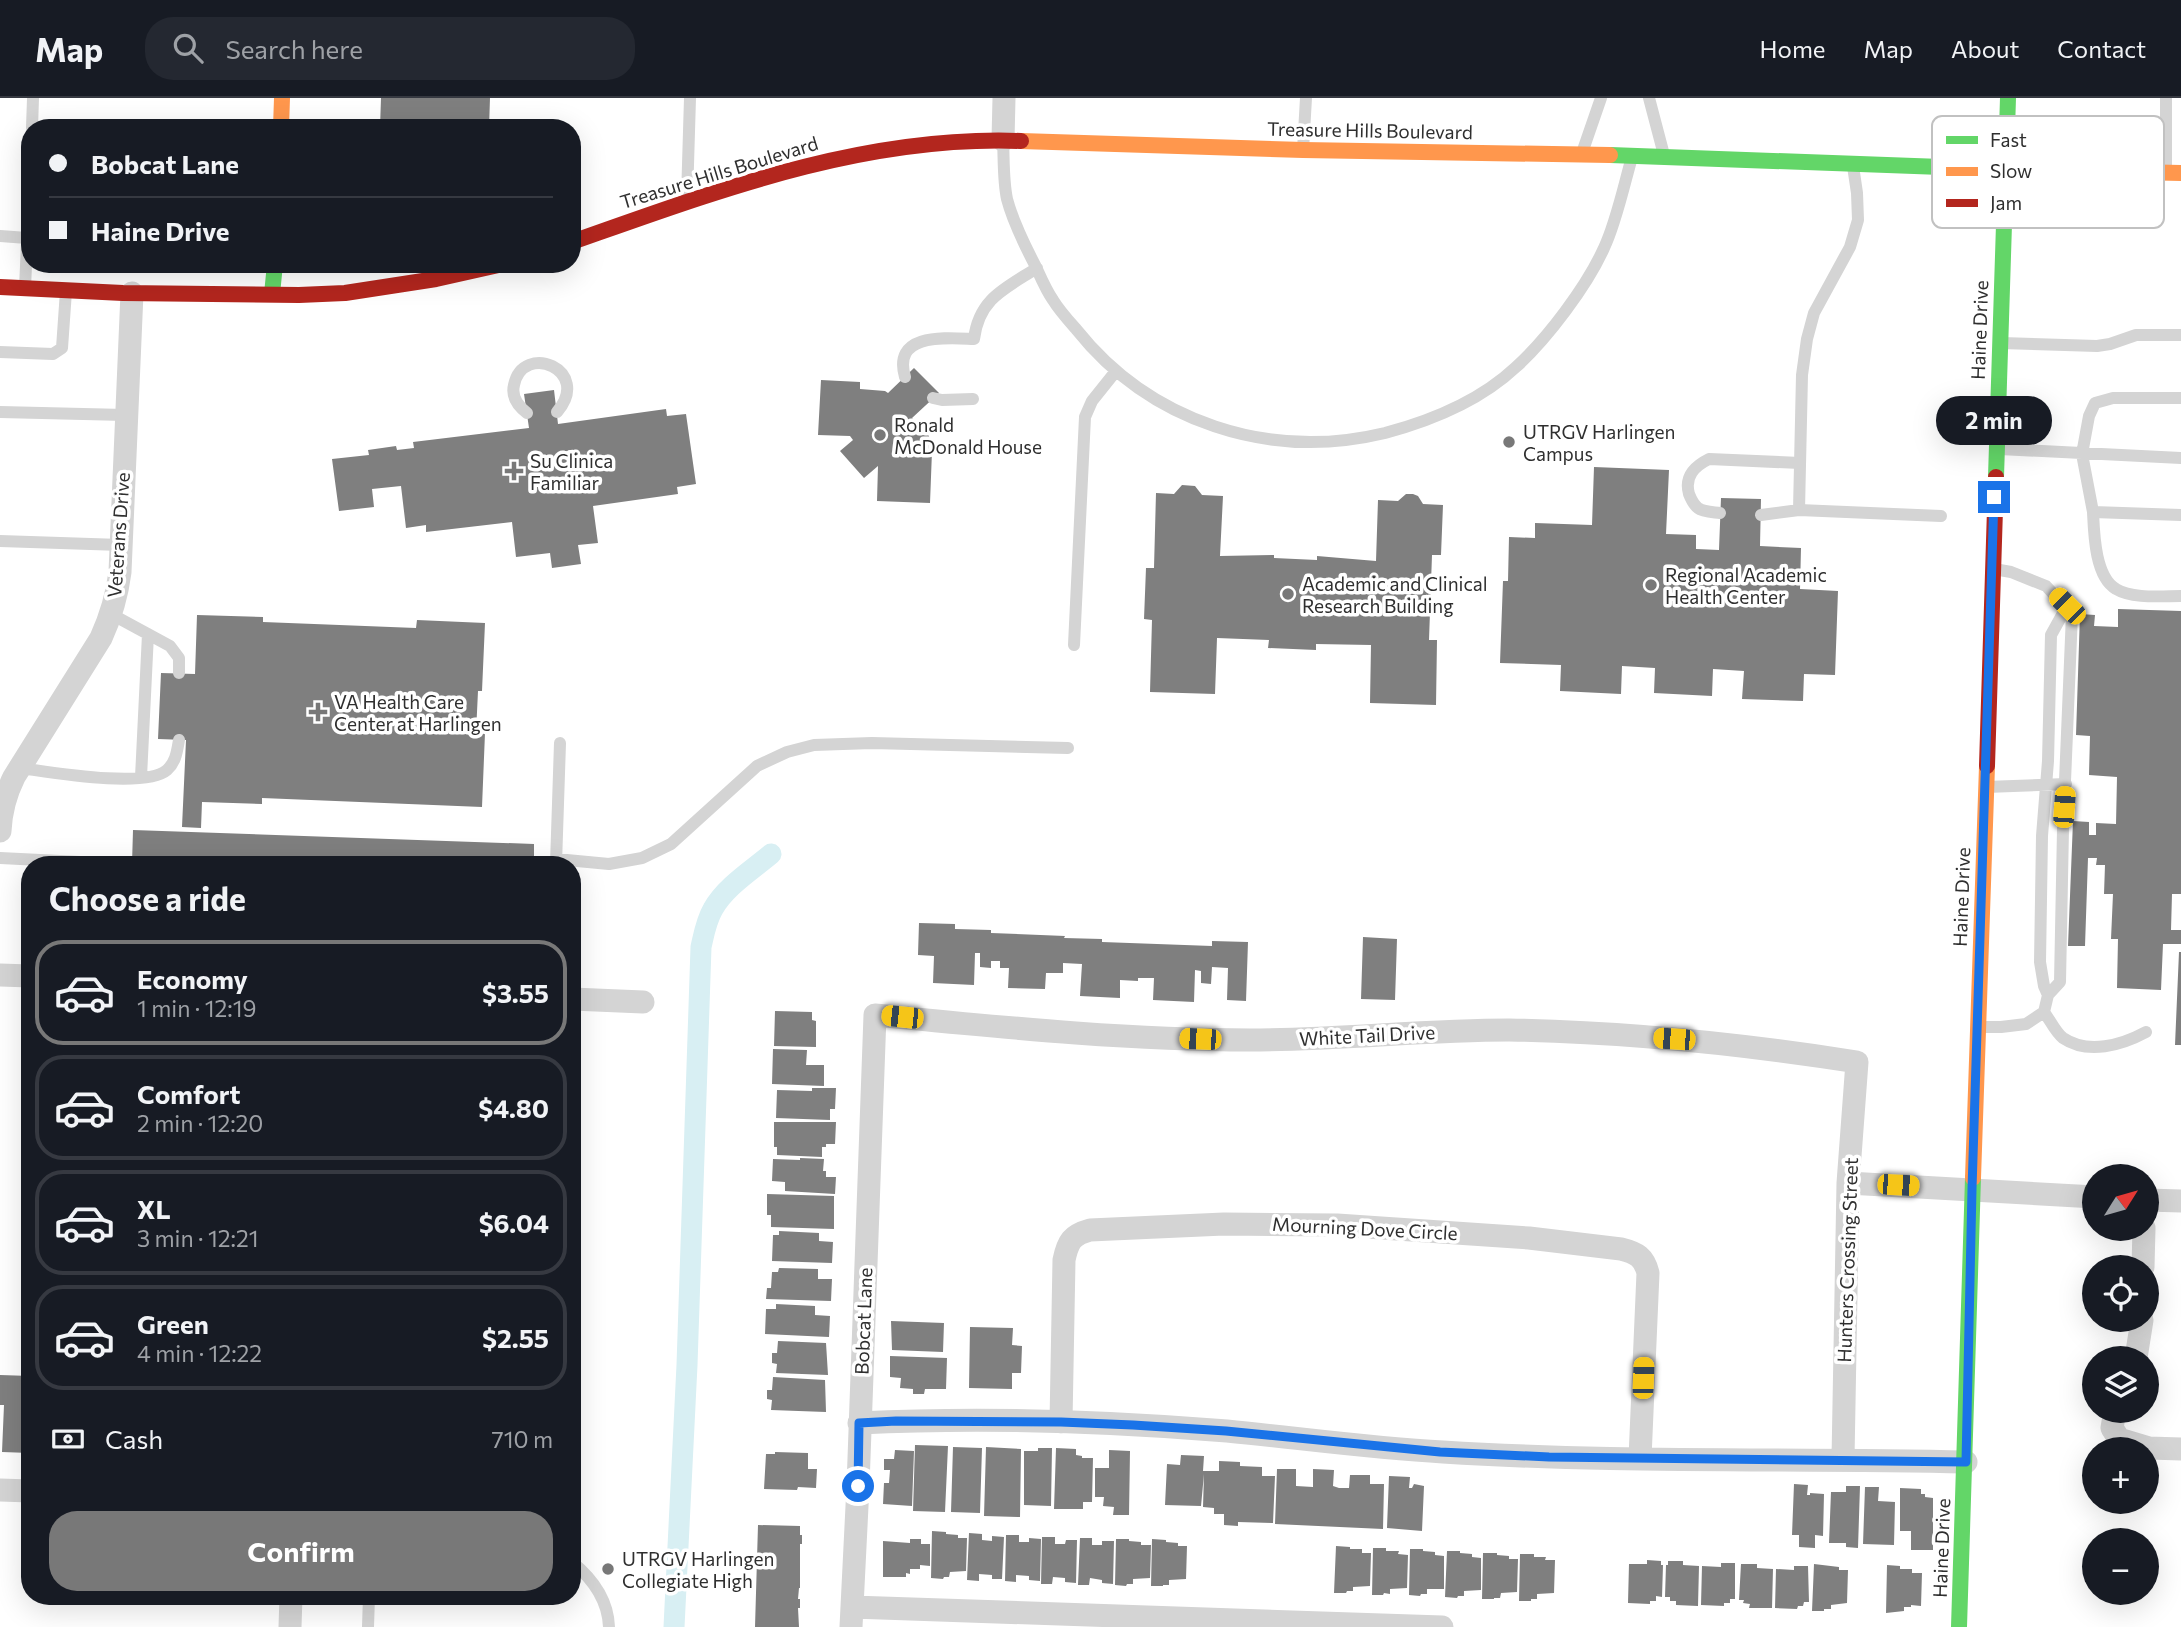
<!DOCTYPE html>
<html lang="en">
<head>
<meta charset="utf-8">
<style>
  :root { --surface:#171b24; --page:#242831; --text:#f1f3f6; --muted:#9ea1a6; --line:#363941; --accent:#787878 }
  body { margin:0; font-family:Commissioner,sans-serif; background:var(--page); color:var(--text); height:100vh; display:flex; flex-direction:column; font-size:26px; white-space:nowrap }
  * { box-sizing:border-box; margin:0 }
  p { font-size:23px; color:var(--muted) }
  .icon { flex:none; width:38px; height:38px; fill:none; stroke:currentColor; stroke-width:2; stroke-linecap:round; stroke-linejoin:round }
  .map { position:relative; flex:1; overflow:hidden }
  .drawer { position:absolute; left:21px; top:758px; width:560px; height:749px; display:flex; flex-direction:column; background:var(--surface); border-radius:28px; box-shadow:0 7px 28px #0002 }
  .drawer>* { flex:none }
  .hud { position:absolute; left:21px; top:21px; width:560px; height:154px; border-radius:28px; box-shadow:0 7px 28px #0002; display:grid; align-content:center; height:154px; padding:0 28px; background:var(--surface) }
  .needle { width:46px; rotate:53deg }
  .fabs { position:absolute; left:2082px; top:1066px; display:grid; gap:14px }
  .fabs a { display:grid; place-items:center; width:77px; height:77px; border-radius:50%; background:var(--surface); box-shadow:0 7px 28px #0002; font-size:35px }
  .end { position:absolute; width:32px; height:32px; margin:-16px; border:9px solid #1a73e8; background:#fff; box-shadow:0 0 0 4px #fff }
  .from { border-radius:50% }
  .bubble { position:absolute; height:49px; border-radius:24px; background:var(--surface); box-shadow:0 7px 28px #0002; font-size:23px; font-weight:700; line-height:49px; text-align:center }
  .car { position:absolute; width:21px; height:42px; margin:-21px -10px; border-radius:9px; box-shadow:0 0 5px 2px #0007; background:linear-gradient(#f5c518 24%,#345 0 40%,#f5c518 0 76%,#345 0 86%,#f5c518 0) }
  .hud b { display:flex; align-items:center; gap:24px; height:66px; font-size:26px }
  .hud b+b { border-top:2px solid var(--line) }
  .hud i { width:18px; height:18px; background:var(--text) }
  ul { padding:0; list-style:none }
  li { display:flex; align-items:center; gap:21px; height:105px; margin:0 14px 10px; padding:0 14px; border:4px solid var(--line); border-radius:28px }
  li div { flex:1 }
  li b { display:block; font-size:26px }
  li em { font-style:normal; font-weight:700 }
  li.current { border-color:var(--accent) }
  li>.icon { width:63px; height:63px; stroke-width:1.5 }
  h2 { padding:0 28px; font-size:32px; line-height:84px }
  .pay { display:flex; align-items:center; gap:18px; height:77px; padding:0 28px; font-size:26px }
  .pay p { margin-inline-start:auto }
  .cta { display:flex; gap:14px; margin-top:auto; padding:14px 28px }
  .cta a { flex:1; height:80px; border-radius:28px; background:var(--accent); color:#fff; font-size:28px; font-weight:700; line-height:80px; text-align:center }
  header { display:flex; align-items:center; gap:42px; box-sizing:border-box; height:98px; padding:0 35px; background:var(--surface); border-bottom:2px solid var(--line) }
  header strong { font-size:33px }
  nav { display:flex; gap:38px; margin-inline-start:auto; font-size:24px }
  .search { width:490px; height:63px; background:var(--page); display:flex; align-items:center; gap:18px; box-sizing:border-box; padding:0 24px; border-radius:28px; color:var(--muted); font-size:26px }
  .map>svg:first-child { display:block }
</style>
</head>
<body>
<header>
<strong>Map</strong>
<div class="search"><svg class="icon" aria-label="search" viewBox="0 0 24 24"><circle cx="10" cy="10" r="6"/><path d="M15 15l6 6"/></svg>Search here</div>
<nav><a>Home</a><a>Map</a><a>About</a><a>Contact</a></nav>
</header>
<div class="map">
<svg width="2181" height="1529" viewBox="0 0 2181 1529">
  <rect width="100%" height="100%" fill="#fff"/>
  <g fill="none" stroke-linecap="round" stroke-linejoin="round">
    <path stroke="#d8eff3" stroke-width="21" d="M674 1529 687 1267 701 849C704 836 706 823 713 811 725 789 752 772 771 756"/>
  </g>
  <path fill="#7f7f7f" d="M381 0H490L489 30H380Z
    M914 270 939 295 912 320 929 338 928 353H932L930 405 877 403 878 368 864 380 840 353 853 342 850 338 818 337 821 282 860 284V291L885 293 888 295Z
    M554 292 558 326 666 311 667 318 686 316 696 386 677 389 678 396 593 408 598 445 578 447 581 466 552 470 550 455 516 459 512 424 426 434V427L406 430 401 388 372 391 374 409 339 413 332 361 369 357 368 352 396 348 397 352 414 350 413 344 529 330 524 296Z
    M1594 369 1669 372 1666 436 1696 437V451L1719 452 1721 400 1761 401 1760 448 1801 450 1800 491 1838 493 1835 577 1804 576 1803 603 1742 601 1744 573 1713 571 1712 598 1654 595 1655 570 1622 568 1621 596 1560 593 1561 567 1500 565 1503 483H1508L1509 439 1535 440V425L1592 427Z
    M1182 387 1195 388 1202 397 1223 398 1220 458 1274 457V460L1317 462V458L1376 463 1378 402 1398 403 1406 396H1413L1418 398 1423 406 1443 407 1441 457H1432L1429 542H1437L1436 607 1370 605 1371 547 1316 546V552L1268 550 1269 542 1217 540 1215 596 1150 594 1152 522 1144 521 1146 470H1154L1156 395 1174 396Z
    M2118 511 2181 513V796H2172L2171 832H2181V846H2163L2161 892 2117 890 2118 841H2111L2113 796H2104L2105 767H2096L2097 760H2088L2085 848H2068L2073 723 2089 724V737H2096V725L2116 726 2117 679 2089 677 2090 638 2076 637 2080 516 2095 517 2094 528 2118 529Z
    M197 517 263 519V524L416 530 417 522 485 525 482 593H478L476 635H485L482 709 262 700V706L202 704 201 730 182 729 186 642 158 641 161 575 195 576Z
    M133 732 534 746V766H132Z
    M919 825 955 826V831L991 832V835L1065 838 1064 840 1102 841V844L1212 848V843L1248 844 1246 903 1227 902 1228 870 1212 869 1211 886 1201 885V873L1195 872 1194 904 1153 902 1154 880H1138V883L1120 882V900L1080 898 1082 866 1063 865V875H1046L1045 891 1008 890 1009 870H1000V863H991V870L980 869V855H975L974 887 933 885 934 858 918 857Z
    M1363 839 1397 841 1395 902 1361 901Z
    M2179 854H2181V947H2175Z
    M775 913 812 914V922L816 923V949L774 948Z
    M773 951 807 952 806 967H824V988L772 986Z
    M812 990H836L835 1011H830V1022L776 1020 777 992 812 993Z
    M774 1024H836L835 1046H826V1049H822V1059L777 1057V1049H774Z
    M800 1060 824 1061 823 1073H826V1079H836L835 1096 785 1093V1084L772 1083 773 1061 800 1062Z
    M767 1096 834 1098V1131L771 1129V1117H767Z
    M779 1133 819 1135V1143L833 1144 832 1165 772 1163 773 1137H779Z
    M779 1170 818 1171V1181H832L831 1203 766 1201 767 1190H771L772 1174H778Z
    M776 1206 815 1208V1217L830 1218 829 1239 765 1236 766 1211H776Z
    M891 1223 944 1225 943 1254 892 1252Z
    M970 1229 1013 1230 1012 1247 1022 1248 1021 1275H1012V1291L969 1290Z
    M778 1243 826 1245 828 1277 776 1275 777 1266 772 1265V1255H777Z
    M890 1258 947 1260 946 1291H925L924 1296H913V1291L900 1290 901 1280 890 1279Z
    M0 1277 30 1278V1355L2 1354 4 1307H0Z
    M773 1279 825 1282 826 1314 771 1312 772 1302 767 1301V1292H772Z
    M915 1347 948 1348 945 1414 913 1413Z
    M953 1349 982 1350 980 1415 951 1414Z
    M986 1349 1021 1351 1020 1419 984 1418Z
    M1038 1350H1052L1051 1408 1024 1407V1353H1038Z
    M1056 1350 1076 1351V1357L1082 1358V1360H1093L1092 1404H1083V1411H1054Z
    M895 1352 914 1353 912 1408 883 1406 884 1385H889L890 1372H884V1361H894Z
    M1109 1352 1130 1353 1129 1417H1113L1114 1409 1103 1408 1104 1399H1095V1370H1109Z
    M775 1354 808 1355V1371H817L816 1390 798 1389 797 1392 764 1391 766 1356H775Z
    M1181 1357 1204 1358 1203 1373H1219V1363L1240 1364V1368L1262 1369V1378H1275L1273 1425 1238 1424V1428L1224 1427V1416H1214V1410L1203 1409 1204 1376 1201 1408 1165 1407 1167 1366 1180 1367Z
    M1277 1371H1296V1388L1313 1389V1371L1334 1372 1333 1388 1339 1390H1349L1350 1377H1370V1386H1384L1383 1431 1275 1426Z
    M1389 1378 1410 1379 1409 1390H1412L1414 1386 1424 1388 1422 1433 1387 1430Z
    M1794 1386 1808 1387 1807 1397H1810V1395L1824 1396 1823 1438 1815 1437V1450L1799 1449V1437H1792Z
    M1846 1388H1860L1858 1450 1846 1449V1445H1829L1831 1394H1846Z
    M1865 1389H1879L1878 1403 1895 1404 1894 1447 1863 1446Z
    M1900 1390 1921 1391V1396H1925V1399L1933 1400V1452H1911V1433H1900Z
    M758 1427 800 1428V1437H802V1446H800V1490H799L798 1501H800V1510H798L799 1529H755Z
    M932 1433 946 1434V1436L958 1437V1440H967L966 1473 950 1474 949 1479H944L943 1481 931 1480Z
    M969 1435 982 1436V1442L992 1443V1438L1004 1439 1002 1481H992V1477L979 1476V1483L967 1482Z
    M1006 1437H1019V1444H1029V1440L1041 1441 1040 1483 1029 1482V1478L1016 1477V1484L1005 1483Z
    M1042 1439H1055V1446H1065L1066 1442H1077L1076 1485 1065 1484V1480L1053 1479 1052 1486H1041Z
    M1080 1440H1092V1447H1102V1443H1114L1113 1486 1102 1485V1482L1090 1480 1089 1487H1078Z
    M910 1441H921V1446H930V1468L920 1467V1471H910V1476L906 1475V1479H883V1443L910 1445Z
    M1116 1441H1129V1443L1141 1444V1447H1151L1150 1480 1133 1481V1486H1127L1126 1488 1115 1487Z
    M1152 1441 1166 1442V1444L1178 1445V1448H1187L1186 1481 1169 1482V1487H1163V1488H1151Z
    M1336 1448 1350 1449V1451H1362V1455H1371L1370 1488 1353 1489V1493H1347L1346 1495H1334Z
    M1373 1450H1386V1453H1399L1398 1456 1408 1457 1407 1490 1390 1491V1496L1384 1495 1383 1497H1372Z
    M1410 1451H1423V1453L1435 1454V1457L1444 1458V1491H1427V1496H1421L1420 1498 1409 1497Z
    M1447 1453H1460V1455L1472 1456V1459L1481 1460V1492L1464 1493V1498H1458L1457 1500 1445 1499Z
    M1483 1455H1497V1457L1509 1458V1461H1518L1517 1494 1501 1495 1500 1500H1494V1501H1482Z
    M1520 1456H1534V1459H1546L1545 1462H1555L1554 1495 1537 1496V1501H1531V1503H1519Z
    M1647 1462 1661 1463V1467H1663L1662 1499 1656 1498V1503H1650V1506L1628 1505 1629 1466H1647Z
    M1668 1463H1683V1467L1699 1468 1698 1508 1676 1507V1503H1670V1499H1665L1666 1467H1668Z
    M1721 1465H1735V1501H1730V1505H1724V1508L1701 1507 1702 1468 1721 1469Z
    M1741 1466H1757V1470L1773 1471 1772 1510H1749L1750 1506 1743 1505 1744 1502H1739Z
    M1814 1466 1839 1469V1472H1848L1847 1505 1831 1507V1511H1824V1513H1812Z
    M1887 1467 1900 1468V1471H1912V1475H1922L1921 1508 1911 1507V1509H1904V1513L1886 1515Z
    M1794 1468H1808L1809 1504H1804L1803 1508H1798L1797 1511 1775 1510 1776 1471 1794 1472Z"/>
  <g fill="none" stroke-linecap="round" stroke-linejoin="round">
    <path stroke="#d4d4d4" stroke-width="12" d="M1649 0 1664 57
      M2166 0V73
      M32 30 33 0
      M1003 42C1004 61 1003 82 1007 101 1013 124 1025 148 1036 169 1041 180 1046 192 1053 202 1059 212 1068 222 1076 231 1150 324 1269 363 1385 335 1430 323 1481 302 1516 269 1547 241 1587 188 1604 150 1616 125 1624 87 1632 59
      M1303 52 1306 0
      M1582 55 1601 0
      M1853 68 1857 95 1858 122 1850 149 1814 215 1807 241 1802 277 1799 412 1941 418
      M687 100 690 0
      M0 138 27 140
      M25 190 30 79
      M2001 245 2097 248 2110 246 2136 237H2181
      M0 254 53 256 62 250 66 193
      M905 279C892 234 947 240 974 241 979 200 1006 190 1037 170
      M933 300 942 302 973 301
      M2181 300H2113L2095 305 2089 318 2082 356 2093 414 2181 417
      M0 314 125 317
      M527 315C518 308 511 299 514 287 523 243 593 272 557 314
      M2000 351 2181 360
      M2093 414C2094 436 2095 479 2116 491 2132 501 2162 498 2181 498
      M1720 415C1713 414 1703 414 1698 410 1694 407 1691 401 1689 396 1684 378 1695 368 1709 361L1800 365
      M1761 417 1799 412
      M0 443 121 447
      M111 516 170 548 179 560V575
      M1074 547 1085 319 1092 303 1116 273
      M20 670C50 674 145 691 167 672 176 664 177 653 179 642
      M141 679 148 536
      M1986 689 2066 686
      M0 760 121 766
      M556 761 609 766 642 760 671 746 757 668 787 654 814 647 872 645 1068 650
      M556 766 560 645
      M2048 897 2044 888 2040 864 2042 738 2048 663 2051 537 2067 508
      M2044 914C2050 922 2056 935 2063 940 2088 957 2122 947 2146 934
      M1978 929H2001L2026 926 2044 914 2048 897 2060 884 2063 731 2072 516 2046 488 2011 474 1994 471
      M572 1464C593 1481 608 1502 609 1529
      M368 1529 369 1498"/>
    <path stroke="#d4d4d4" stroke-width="23" d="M1003 42 1004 0
      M0 733C1 712 5 697 14 679L101 540C111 518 117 498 120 474L132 195
      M0 877 30 878
      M572 901 643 904
      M1848 1085 2095 1099
      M2147 1102 2181 1103
      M2143 1169 2144 1130
      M2136 1260 2142 1222
      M2115 1312 2112 1330 2119 1341 2149 1350 2181 1351
      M1061 1324 1064 1162C1068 1143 1072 1137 1090 1132L1224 1126 1337 1127 1529 1140 1621 1151C1637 1155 1644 1159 1648 1175L1640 1360
      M859 1325C981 1319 1105 1323 1227 1333 1299 1340 1370 1350 1443 1354 1617 1365 1791 1360 1966 1364
      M0 1392 30 1393
      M852 1509 1442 1529
      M290 1529 291 1498
      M851 1529 858 1388 875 917C1000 929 1125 942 1250 942 1337 942 1423 932 1509 932 1626 934 1742 946 1857 964L1848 1085 1843 1361"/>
    <path stroke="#63d668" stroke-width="16" d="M1610 57 1996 71
      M272 196 275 166
      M1996 379 2008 0
      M1959 1529 1973 1080"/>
    <path stroke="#ff974d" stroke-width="16" d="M281 30 282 0
      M1021 43 1303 52 1610 57
      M1996 71 2181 75
      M1973 1080 1987 668"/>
    <path stroke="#b3261e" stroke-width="16" d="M572 144C717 93 864 37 1021 43
      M0 189 123 195 299 197 345 195 436 181 503 166
      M1987 668 1996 379"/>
  </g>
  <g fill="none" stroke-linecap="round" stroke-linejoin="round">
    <path stroke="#1a73e8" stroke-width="9" d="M858 1388 859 1325 896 1323 1061 1324 1133 1327 1226 1333 1440 1354 1549 1359 1966 1364 1972 1091 1994 399"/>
  </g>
  <g fill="#787878" stroke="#fff" stroke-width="2.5">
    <circle cx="880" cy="337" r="7"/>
    <circle cx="1509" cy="344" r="7"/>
    <path d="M510.5 362.5h7v7h7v7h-7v7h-7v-7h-7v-7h7z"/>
    <circle cx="1651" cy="487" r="7"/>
    <circle cx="1288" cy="496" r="7"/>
    <path d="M314.5 603.5h7v7h7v7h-7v7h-7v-7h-7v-7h7z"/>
    <circle cx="608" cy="1471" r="7"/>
  </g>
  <g text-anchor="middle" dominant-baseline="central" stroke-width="7" stroke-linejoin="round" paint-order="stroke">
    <g font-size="19" fill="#2f2f2f" stroke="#fff">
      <text transform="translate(1370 32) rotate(1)">Treasure Hills Boulevard</text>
      <text transform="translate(719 74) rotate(-17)">Treasure Hills Boulevard</text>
      <text transform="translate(1979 232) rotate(-88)">Haine Drive</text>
      <text transform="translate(118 437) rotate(-86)">Veterans Drive</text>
      <text transform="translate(1961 799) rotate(-88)">Haine Drive</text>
      <text transform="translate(1367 937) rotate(-3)">White Tail Drive</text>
      <text transform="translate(1365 1130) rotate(3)">Mourning Dove Circle</text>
      <text transform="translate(1847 1162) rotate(-88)">Hunters Crossing Street</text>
      <text transform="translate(863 1223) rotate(-88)">Bobcat Lane</text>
      <text transform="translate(1941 1450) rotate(-88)">Haine Drive</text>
    </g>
    <g font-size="19" fill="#2f2f2f" stroke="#fff" text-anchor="start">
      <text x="894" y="326">Ronald<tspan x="894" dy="22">McDonald House</tspan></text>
      <text x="1523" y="333">UTRGV Harlingen<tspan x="1523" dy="22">Campus</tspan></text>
      <text x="530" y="362">Su Clinica<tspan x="530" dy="22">Familiar</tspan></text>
      <text x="1665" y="476">Regional Academic<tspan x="1665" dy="22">Health Center</tspan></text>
      <text x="1302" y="485">Academic and Clinical<tspan x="1302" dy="22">Research Building</tspan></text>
      <text x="334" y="603">VA Health Care<tspan x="334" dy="22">Center at Harlingen</tspan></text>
      <text x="622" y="1460">UTRGV Harlingen<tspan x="622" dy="22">Collegiate High</tspan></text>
    </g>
  </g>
  <rect x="1932" y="18" width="232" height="112" rx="10" fill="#fff" stroke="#c1c1c1" stroke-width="2"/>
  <rect x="1946" y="38" width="32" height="8" fill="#63d668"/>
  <rect x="1946" y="69" width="32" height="9" fill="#ff974d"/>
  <rect x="1946" y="101" width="32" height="8" fill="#b3261e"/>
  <g font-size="19" fill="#2f2f2f">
    <text x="1990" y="49">Fast</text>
    <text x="1990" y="80">Slow</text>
    <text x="1990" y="112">Jam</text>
  </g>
</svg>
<div class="fabs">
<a><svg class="needle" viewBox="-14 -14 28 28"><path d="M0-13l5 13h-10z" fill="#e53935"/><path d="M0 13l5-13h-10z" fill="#9ea1a6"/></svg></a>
<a><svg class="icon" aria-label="locate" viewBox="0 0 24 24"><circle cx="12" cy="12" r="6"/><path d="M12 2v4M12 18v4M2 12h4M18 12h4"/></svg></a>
<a><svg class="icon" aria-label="layers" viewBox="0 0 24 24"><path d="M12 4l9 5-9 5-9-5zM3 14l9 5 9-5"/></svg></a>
<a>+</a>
<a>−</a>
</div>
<i class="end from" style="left:858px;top:1388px"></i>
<i class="end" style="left:1994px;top:399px"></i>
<div class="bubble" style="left:1936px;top:298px;width:116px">2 min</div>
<i class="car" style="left:2067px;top:508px;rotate:315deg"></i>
<i class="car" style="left:2064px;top:709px;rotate:4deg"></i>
<i class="car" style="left:902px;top:919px;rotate:276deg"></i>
<i class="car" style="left:1200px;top:941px;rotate:272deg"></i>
<i class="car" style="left:1674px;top:941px;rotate:274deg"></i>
<i class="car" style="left:1898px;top:1087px;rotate:93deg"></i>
<i class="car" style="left:1643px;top:1280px;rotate:2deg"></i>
<div class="hud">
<b><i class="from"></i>Bobcat Lane</b>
<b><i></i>Haine Drive</b>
</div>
<section class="drawer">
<h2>Choose a ride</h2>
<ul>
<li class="current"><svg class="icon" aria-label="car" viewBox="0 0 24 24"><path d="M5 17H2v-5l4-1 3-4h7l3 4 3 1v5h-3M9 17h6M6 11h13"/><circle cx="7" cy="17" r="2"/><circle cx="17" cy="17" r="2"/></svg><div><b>Economy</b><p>1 min · 12:19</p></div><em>$3.55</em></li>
<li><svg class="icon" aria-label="car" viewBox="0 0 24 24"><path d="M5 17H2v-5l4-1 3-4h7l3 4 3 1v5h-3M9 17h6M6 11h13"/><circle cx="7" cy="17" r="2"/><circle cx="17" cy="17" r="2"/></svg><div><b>Comfort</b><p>2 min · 12:20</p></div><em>$4.80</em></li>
<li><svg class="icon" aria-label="car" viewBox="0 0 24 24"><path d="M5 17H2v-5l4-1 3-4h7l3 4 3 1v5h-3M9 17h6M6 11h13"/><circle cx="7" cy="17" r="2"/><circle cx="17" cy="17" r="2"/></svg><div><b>XL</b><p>3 min · 12:21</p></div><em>$6.04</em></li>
<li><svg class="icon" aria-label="car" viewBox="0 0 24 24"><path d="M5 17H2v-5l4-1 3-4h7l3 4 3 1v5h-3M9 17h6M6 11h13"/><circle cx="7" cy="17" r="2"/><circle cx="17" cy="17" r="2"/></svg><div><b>Green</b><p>4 min · 12:22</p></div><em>$2.55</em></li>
</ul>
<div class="pay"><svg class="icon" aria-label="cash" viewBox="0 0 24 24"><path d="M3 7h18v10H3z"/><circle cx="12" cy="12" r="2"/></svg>Cash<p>710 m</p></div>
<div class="cta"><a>Confirm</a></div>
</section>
</div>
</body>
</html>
